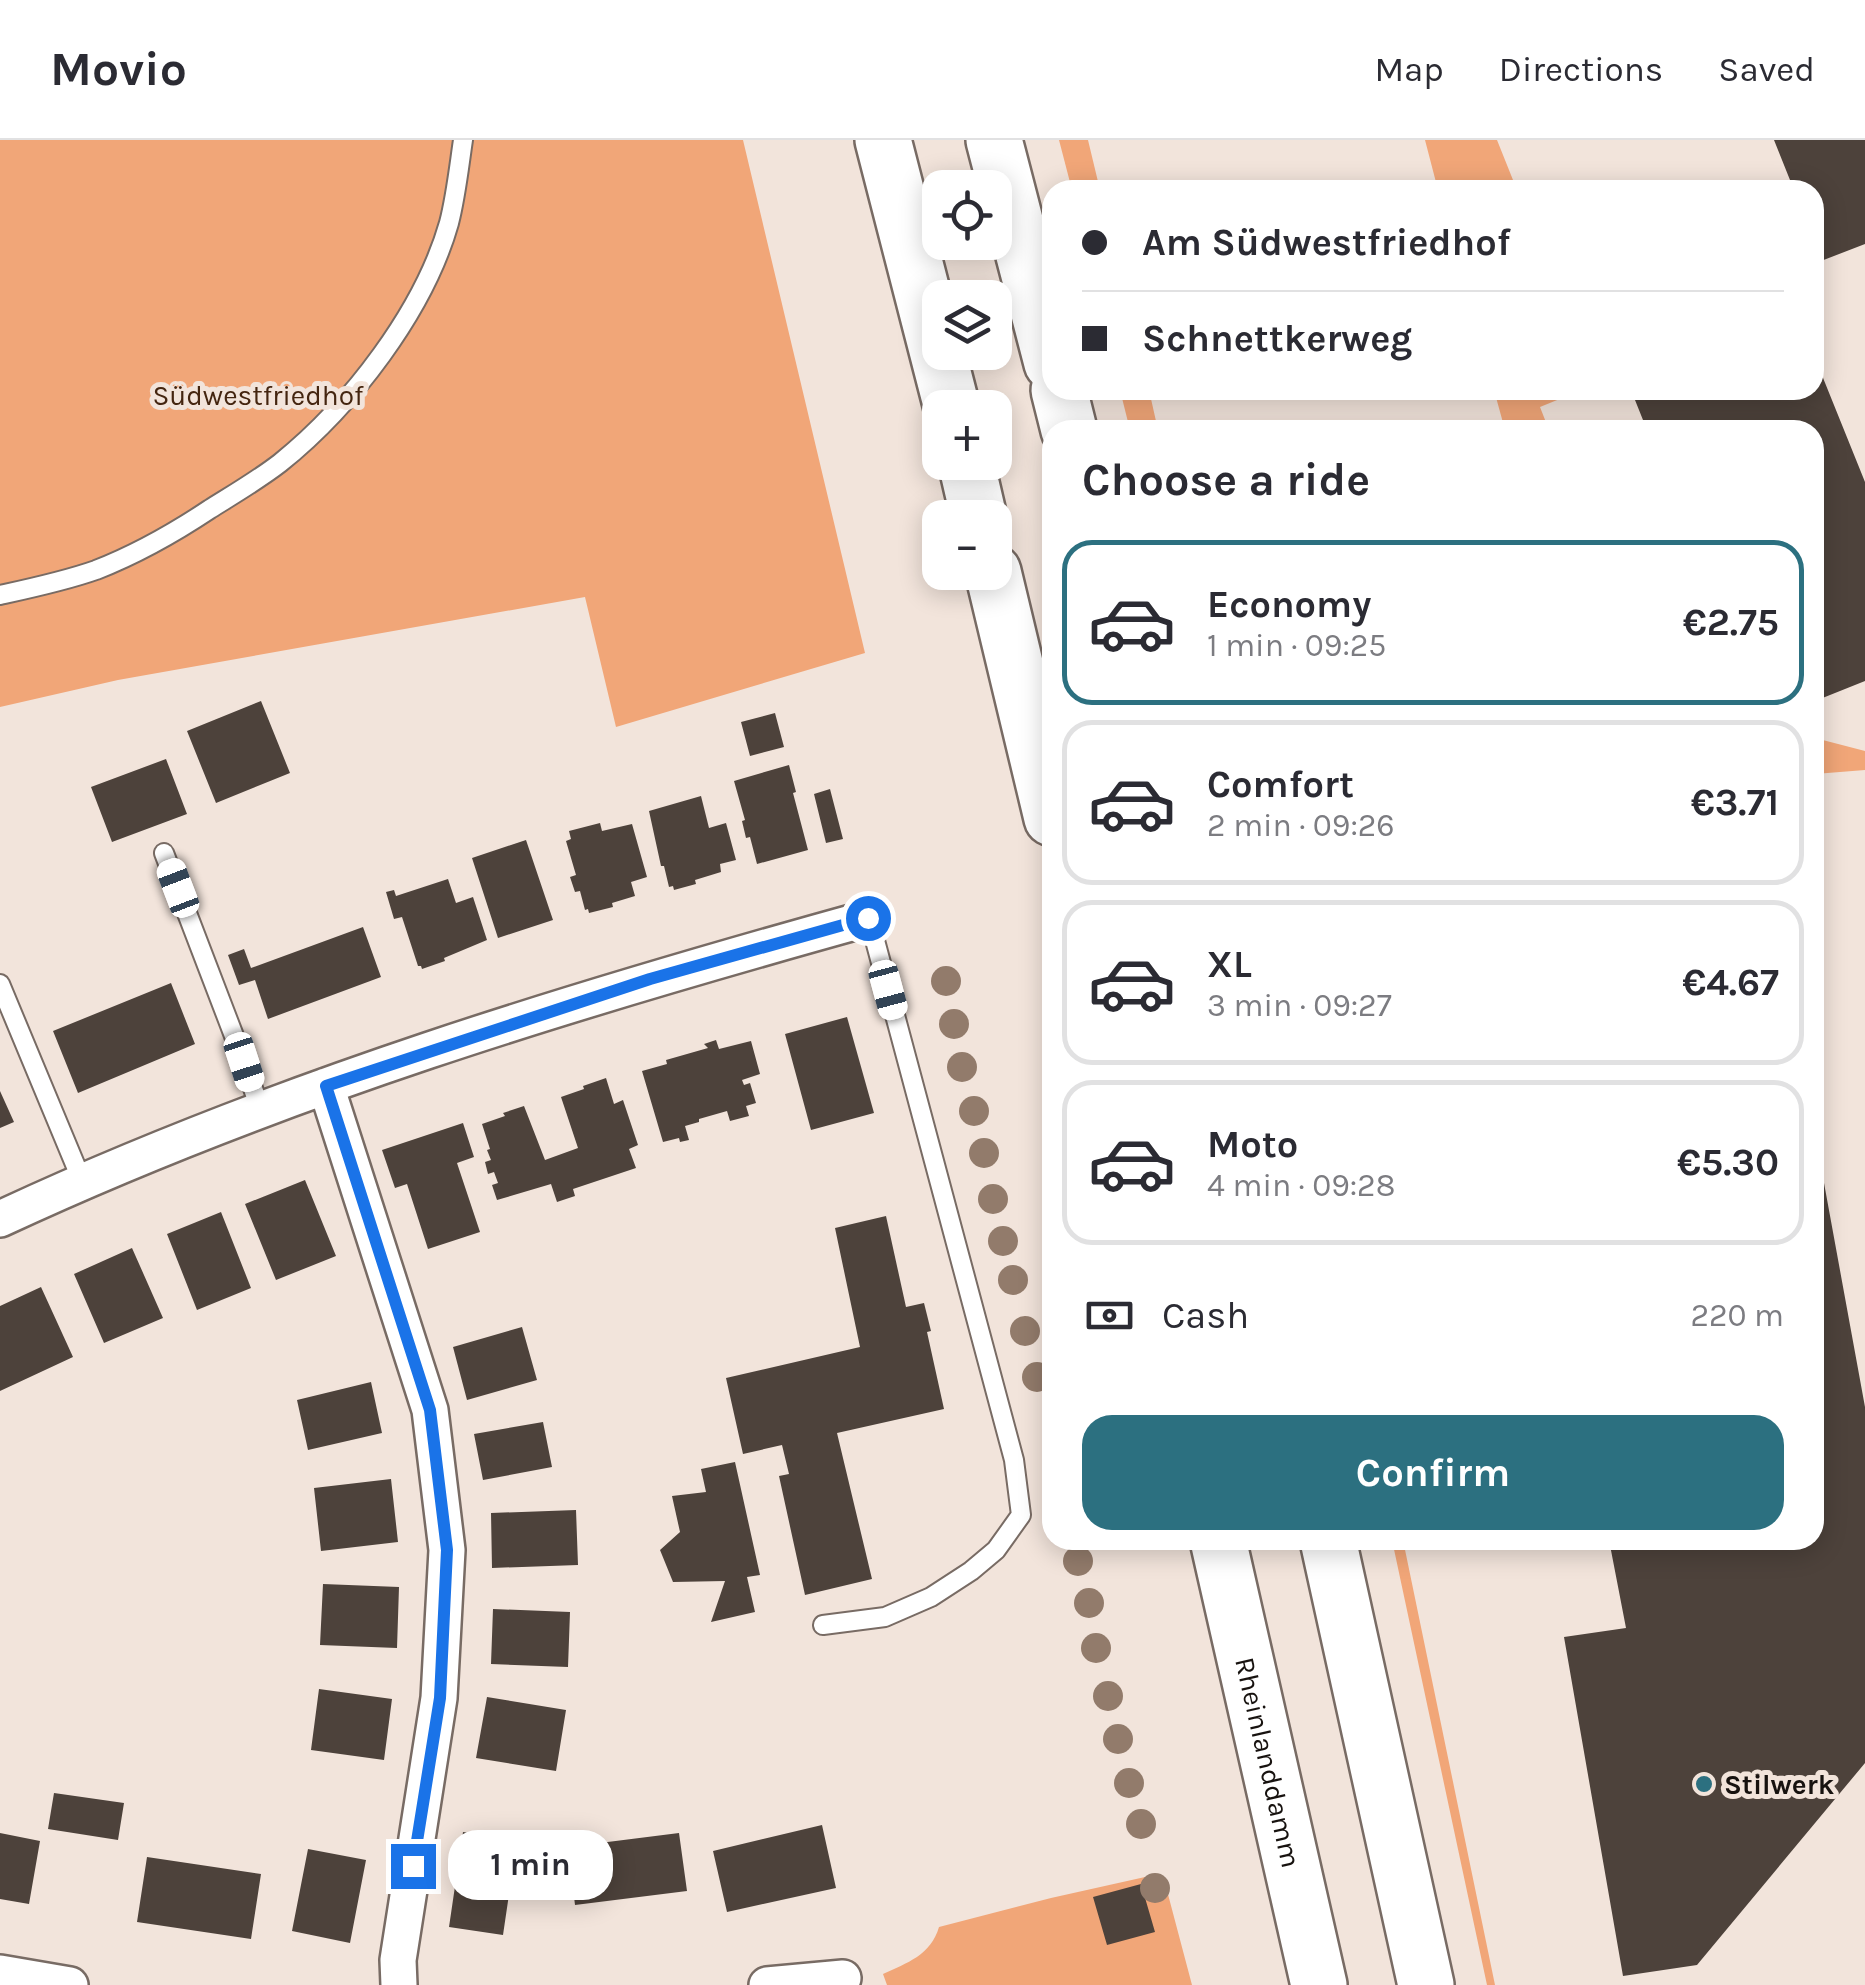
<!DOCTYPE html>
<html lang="en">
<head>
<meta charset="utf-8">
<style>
  :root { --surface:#fff; --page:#f7f7f7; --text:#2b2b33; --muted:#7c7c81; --line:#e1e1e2; --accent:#2c7080 }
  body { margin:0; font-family:Karla,sans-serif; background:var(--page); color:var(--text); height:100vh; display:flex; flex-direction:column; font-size:38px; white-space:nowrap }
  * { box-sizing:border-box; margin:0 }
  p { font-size:32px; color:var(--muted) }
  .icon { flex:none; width:55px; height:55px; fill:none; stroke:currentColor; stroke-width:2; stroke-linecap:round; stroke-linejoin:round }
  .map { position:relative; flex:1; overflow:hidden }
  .details { position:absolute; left:1042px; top:280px; width:782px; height:1130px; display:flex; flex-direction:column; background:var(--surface); border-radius:30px; box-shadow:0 5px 25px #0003 }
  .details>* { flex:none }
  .hud { position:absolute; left:1042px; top:40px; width:782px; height:220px; border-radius:30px; box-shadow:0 5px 25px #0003; display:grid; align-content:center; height:220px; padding:0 40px; background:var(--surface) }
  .buttons { position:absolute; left:922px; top:30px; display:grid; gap:20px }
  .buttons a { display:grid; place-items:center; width:90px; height:90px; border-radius:20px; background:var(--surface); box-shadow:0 5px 25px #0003; font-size:50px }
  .end { position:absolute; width:45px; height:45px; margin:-22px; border:12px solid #1a73e8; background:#fff; box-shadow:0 0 0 5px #fff }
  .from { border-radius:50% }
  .bubble { position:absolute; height:70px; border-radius:30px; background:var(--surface); box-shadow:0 5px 25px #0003; font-size:32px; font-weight:700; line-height:70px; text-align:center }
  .car { position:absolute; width:30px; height:60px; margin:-30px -15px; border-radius:12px; box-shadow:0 0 8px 2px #0007; background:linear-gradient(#fff 24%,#345 0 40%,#fff 0 76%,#345 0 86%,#fff 0) }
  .hud b { display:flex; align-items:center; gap:35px; height:95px; font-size:38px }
  .hud b+b { border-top:2px solid var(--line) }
  .hud i { width:25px; height:25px; background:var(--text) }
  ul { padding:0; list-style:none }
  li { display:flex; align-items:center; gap:30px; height:165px; margin:0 20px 15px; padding:0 20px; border:5px solid var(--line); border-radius:30px }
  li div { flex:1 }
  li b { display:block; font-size:38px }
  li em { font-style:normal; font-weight:700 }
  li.active { border-color:var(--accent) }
  li>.icon { width:90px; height:90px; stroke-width:1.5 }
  h2 { padding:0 40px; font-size:45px; line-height:120px }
  .pay { display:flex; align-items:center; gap:25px; height:110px; padding:0 40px; font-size:38px }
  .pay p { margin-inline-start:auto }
  .primary-button { display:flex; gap:20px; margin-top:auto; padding:20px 40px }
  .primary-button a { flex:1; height:115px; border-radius:30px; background:var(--accent); color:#fff; font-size:40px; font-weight:700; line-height:115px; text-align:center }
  header { display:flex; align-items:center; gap:60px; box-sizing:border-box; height:140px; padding:0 50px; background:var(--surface); border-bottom:2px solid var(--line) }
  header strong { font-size:48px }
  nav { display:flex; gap:55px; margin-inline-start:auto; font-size:35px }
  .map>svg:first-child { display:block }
</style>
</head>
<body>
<header>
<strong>Movio</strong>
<nav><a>Map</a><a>Directions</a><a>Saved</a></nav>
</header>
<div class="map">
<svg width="1865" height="1845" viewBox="0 0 1865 1845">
  <rect width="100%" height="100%" fill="#f2e4db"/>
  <path fill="#f1a678" d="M0 0H743L865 513 616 587 585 457 118 540 0 567Z
    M1059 0H1088L1100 50H1072Z
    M1425 0H1497L1517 50H1438Z
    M1120 250H1149L1158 290H1130Z
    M1494 250H1565L1567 256 1540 267 1549 290H1505Z
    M1815 598 1865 611V630L1815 634Z
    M1392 1400H1403L1495 1845H1487Z
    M1154 1735 1165 1743 1192 1845H887L883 1834C907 1823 931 1815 939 1787L1051 1758Z"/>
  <path fill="#4d423b" d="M1774 0H1865V104L1821 121 1815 105V50H1794Z
    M1815 218 1865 342V541L1815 561V290H1647L1631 250H1815Z
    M261 561 290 633 216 663 187 591Z
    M775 573 784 607 750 616 741 582Z
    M166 619 187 674 112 702 91 647Z
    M789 625 796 652 793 653 808 710 757 724 750 697 746 698 742 681 745 680 734 641Z
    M830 649 843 699 826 703 814 654Z
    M701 656 709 688 726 683 736 720 720 724 721 732 695 740 696 744 674 750 673 746 669 747 664 726H661L649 671Z
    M600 683 602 691 632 684 647 737 631 742 635 756 612 763 613 767 589 773 588 769 585 770 580 751 575 752 570 737 576 735 566 701 571 699 569 691Z
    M526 700 553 780 498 798 472 718Z
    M448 739 456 763 473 757 487 800 444 818 445 821 422 829 421 826H418L402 777 394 779 386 752 394 750 396 756Z
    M363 787 381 837 268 879 255 840 239 845 228 815 244 809 251 828Z
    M171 843 195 904 78 953 53 891Z
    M847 877 874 973 811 990 785 894Z
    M716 900 719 909 751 901 760 934 742 940 744 945 750 943 756 963 746 966 749 976 730 981 727 971 699 979V982L685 986 689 1000 680 1002 679 998 663 1002 642 931 667 924 666 920 708 908 704 904Z
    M606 938 614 964 623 960 638 1005 629 1009 636 1028 573 1049 575 1056 557 1062 551 1044 497 1060 492 1045 498 1043 494 1032 488 1034 485 1022 491 1020 487 1010 490 1009 482 984 505 976 503 973 524 966 545 1020 578 1008 561 957 584 949 583 946Z
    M0 951 14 982 0 988Z
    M463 983 474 1017 457 1023 480 1092 428 1109 407 1044 395 1048 382 1010Z
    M1822 1032 1865 1267V1623L1697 1825 1623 1836 1564 1497 1626 1488 1609 1400H1815V1033Z
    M305 1040 336 1116 276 1140 245 1064Z
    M221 1072 251 1148 197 1170 167 1094Z
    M886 1076 906 1167 924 1163 931 1191 927 1192 944 1269 837 1293 872 1439 805 1455 779 1336 789 1334 782 1305 743 1314 726 1238 860 1207 835 1088Z
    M132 1108 163 1178 104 1203 74 1134Z
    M41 1147 73 1217 0 1251V1166Z
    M522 1187 537 1240 467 1260 453 1207Z
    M371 1242 382 1293 308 1310 297 1260Z
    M543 1282 552 1327 483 1340 474 1294Z
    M735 1322 760 1435 747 1437 755 1472 711 1482 725 1441 673 1442 660 1410 680 1392 672 1356 706 1352 701 1329Z
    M391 1339 398 1402 321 1411 314 1348Z
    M576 1370 578 1425 492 1428 491 1373Z
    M323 1444 399 1447 397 1508 320 1505Z
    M493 1469 570 1472 568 1527 491 1524Z
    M319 1549 392 1559 384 1620 311 1610Z
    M487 1557 566 1570 556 1631 476 1618Z
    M54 1653 124 1663 118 1700 48 1689Z
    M822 1685 836 1748 727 1772 713 1711Z
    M463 1692 517 1700 503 1795 449 1787Z
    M0 1693 40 1701 29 1764 0 1759Z
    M679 1693 687 1751 575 1765 568 1707Z
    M308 1709 366 1720 350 1803 292 1791Z
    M147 1717 261 1734 251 1799 137 1782Z
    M1141 1744 1155 1792 1107 1805 1093 1757Z"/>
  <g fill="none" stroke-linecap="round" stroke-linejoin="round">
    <g stroke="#786b64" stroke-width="22">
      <path id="service" d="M0 455C32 448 65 441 96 430 137 414 174 393 210 369 234 354 258 340 280 323 351 266 424 171 449 83 456 56 459 27 463 0
        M164 713 244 922 260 969
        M0 844 82 1041
        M823 1485 885 1477 931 1457 971 1431 996 1410 1021 1375 1014 1320 869 778"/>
    </g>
    <g stroke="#786b64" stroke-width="40">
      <path id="minor" d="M326 946 430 1270 447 1410 439 1558 398 1820 399 1845
        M0 1079C279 949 573 860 869 778
        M0 1833 70 1845
        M767 1845 843 1838"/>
    </g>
    <g stroke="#786b64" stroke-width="60">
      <g id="motorway">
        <path d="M883 0 952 268"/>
        <path d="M994 0 1052 223"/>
        <path d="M1059 250 1069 290"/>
        <path d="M966 322 979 378"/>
        <path d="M993 432 1052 678"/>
        <path id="s1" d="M1218 1400 1319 1845"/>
        <path d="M1328 1400 1426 1845"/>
      </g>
    </g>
    <use href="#service" stroke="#fff" stroke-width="18"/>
    <use href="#minor" stroke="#fff" stroke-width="35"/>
    <use href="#motorway" stroke="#fff" stroke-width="55"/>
  </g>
  <g fill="#927b6b">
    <circle cx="946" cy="841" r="15"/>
    <circle cx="954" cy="884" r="15"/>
    <circle cx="962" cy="927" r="15"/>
    <circle cx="974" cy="971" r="15"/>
    <circle cx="984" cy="1013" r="15"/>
    <circle cx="993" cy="1059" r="15"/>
    <circle cx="1003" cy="1101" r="15"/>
    <circle cx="1013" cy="1140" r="15"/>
    <circle cx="1025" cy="1191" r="15"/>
    <circle cx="1037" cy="1237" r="15"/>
    <circle cx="1078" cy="1421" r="15"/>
    <circle cx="1089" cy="1463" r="15"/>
    <circle cx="1096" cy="1508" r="15"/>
    <circle cx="1108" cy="1556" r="15"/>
    <circle cx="1118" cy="1599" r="15"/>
    <circle cx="1129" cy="1643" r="15"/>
    <circle cx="1141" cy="1684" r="15"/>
    <circle cx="1155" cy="1748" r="15"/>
  </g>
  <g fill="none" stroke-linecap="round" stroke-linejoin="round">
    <path stroke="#1a73e8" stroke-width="12" d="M413 1726 440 1558 447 1410 430 1270 326 946 650 839 868 778"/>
  </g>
  <circle fill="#2c7080" stroke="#f2e4db" stroke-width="4" cx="1704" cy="1644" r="10"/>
  <g text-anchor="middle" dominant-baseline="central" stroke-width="10" stroke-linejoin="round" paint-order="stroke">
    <g font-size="28" fill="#442510" stroke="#f2e4db">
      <text x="258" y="255">Südwestfriedhof</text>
    </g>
    <g font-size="28" fill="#17120f" stroke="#f2e4db">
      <text stroke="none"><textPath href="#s1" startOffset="228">Rheinlanddamm</textPath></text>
    </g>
    <g font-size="28" font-weight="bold" fill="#17120f" stroke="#f2e4db" text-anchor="start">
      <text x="1724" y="1644">Stilwerk</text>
    </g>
  </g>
</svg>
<div class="buttons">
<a><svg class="icon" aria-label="locate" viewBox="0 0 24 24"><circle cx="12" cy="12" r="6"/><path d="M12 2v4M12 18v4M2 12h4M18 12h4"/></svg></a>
<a><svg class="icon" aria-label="layers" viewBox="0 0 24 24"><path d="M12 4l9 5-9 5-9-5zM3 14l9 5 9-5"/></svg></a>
<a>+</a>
<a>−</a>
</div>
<i class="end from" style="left:868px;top:778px"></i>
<i class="end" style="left:413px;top:1726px"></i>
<div class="bubble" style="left:448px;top:1690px;width:165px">1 min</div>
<i class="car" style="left:178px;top:748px;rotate:339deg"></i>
<i class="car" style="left:888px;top:850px;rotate:165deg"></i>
<i class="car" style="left:244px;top:922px;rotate:162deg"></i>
<div class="hud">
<b><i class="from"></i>Am Südwestfriedhof</b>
<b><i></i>Schnettkerweg</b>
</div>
<section class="details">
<h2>Choose a ride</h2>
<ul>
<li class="active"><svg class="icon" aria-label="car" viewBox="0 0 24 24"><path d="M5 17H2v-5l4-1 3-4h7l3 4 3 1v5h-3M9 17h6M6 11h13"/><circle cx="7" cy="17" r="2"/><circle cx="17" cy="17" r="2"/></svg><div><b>Economy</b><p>1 min · 09:25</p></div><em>€2.75</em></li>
<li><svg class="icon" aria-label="car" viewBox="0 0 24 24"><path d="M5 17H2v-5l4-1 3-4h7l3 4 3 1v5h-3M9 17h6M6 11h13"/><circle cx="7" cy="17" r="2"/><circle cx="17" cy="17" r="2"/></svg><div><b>Comfort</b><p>2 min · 09:26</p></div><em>€3.71</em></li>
<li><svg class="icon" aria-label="car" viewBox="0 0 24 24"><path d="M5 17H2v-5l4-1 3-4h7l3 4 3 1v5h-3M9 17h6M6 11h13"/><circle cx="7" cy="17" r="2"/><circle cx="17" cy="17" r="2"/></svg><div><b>XL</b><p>3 min · 09:27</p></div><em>€4.67</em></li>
<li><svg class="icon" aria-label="car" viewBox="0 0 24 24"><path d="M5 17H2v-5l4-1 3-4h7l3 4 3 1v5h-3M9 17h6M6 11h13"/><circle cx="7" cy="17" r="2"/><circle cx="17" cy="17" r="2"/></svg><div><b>Moto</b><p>4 min · 09:28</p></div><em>€5.30</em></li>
</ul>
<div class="pay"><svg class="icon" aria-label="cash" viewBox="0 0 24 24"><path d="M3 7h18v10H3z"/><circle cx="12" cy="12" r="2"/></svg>Cash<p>220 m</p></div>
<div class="primary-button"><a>Confirm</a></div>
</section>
</div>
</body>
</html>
